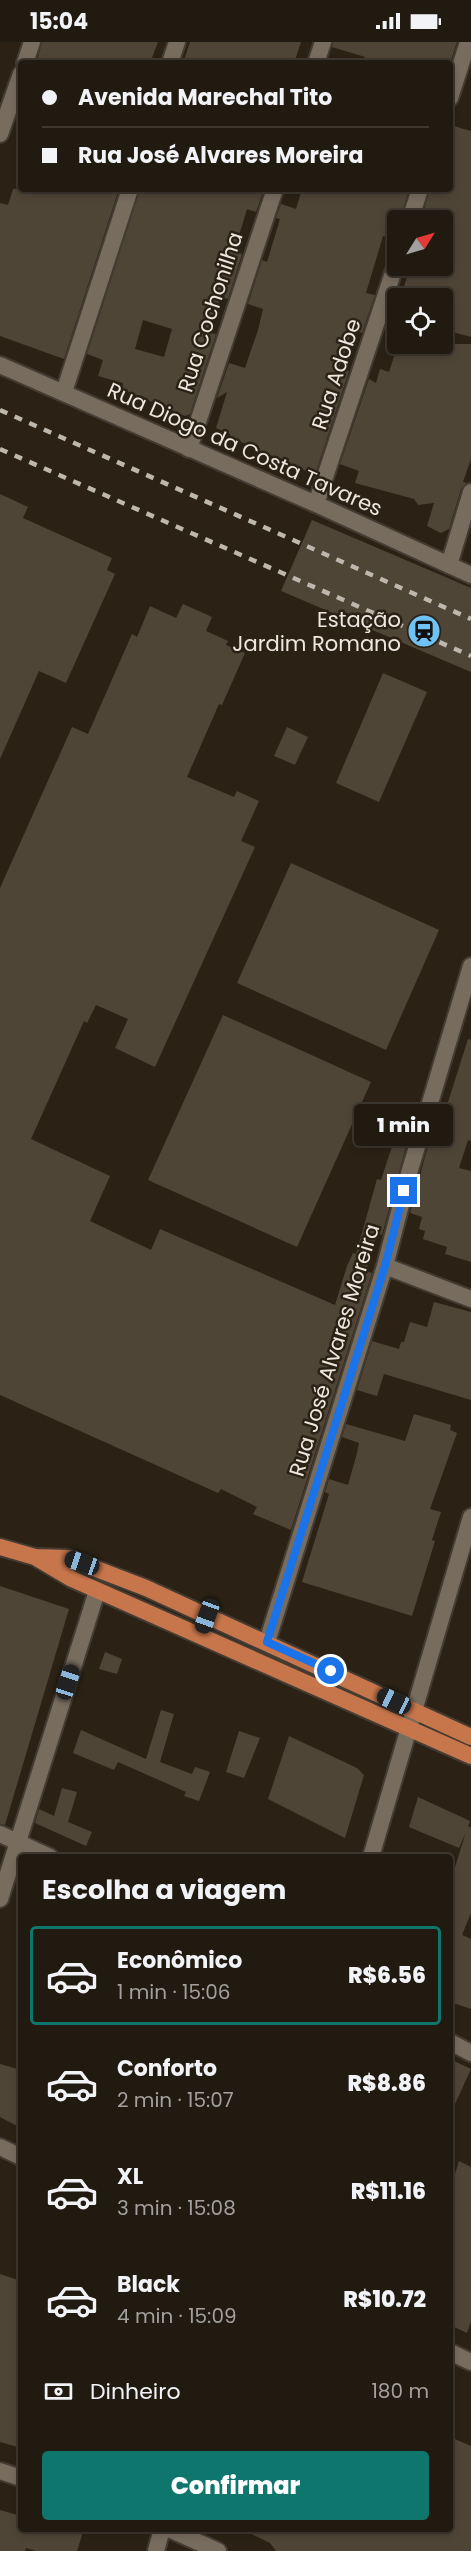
<!DOCTYPE html>
<html lang="pt">
<head>
<meta charset="utf-8">
<style>
  :root { --surface:#201a10; --page:#282319; --text:#f1f3f6; --muted:#a2a19f; --line:#3d3830; --accent:#0f766e }
  body { margin:0; font-family:Poppins,sans-serif; background:var(--page); color:var(--text); height:100vh; display:flex; flex-direction:column; font-size:22px; white-space:nowrap }
  * { box-sizing:border-box; margin:0 }
  p { font-size:20px; color:var(--muted) }
  .icon { flex:none; width:33px; height:33px; fill:none; stroke:currentColor; stroke-width:2; stroke-linecap:round; stroke-linejoin:round }
  .map { position:relative; flex:1; overflow:hidden }
  .panel { position:absolute; left:18px; top:1812px; width:435px; height:678px; display:flex; flex-direction:column; background:var(--surface); border-radius:6px; box-shadow:0 3px 9px #0003,0 0 0 2px var(--line) }
  .panel>* { flex:none }
  .banner { position:absolute; left:18px; top:18px; width:435px; height:132px; border-radius:6px; box-shadow:0 3px 9px #0003,0 0 0 2px var(--line); display:grid; align-content:center; height:132px; padding:0 24px; background:var(--surface) }
  .needle { width:39px; rotate:53deg }
  .controls { position:absolute; left:387px; top:168px; display:grid; gap:12px }
  .controls a { display:grid; place-items:center; width:66px; height:66px; border-radius:6px; background:var(--surface); box-shadow:0 3px 9px #0003,0 0 0 2px var(--line); font-size:30px }
  .end { position:absolute; width:27px; height:27px; margin:-14px; border:8px solid #1a73e8; background:#fff; box-shadow:0 0 0 3px #fff }
  .from { border-radius:50% }
  .bubble { position:absolute; height:42px; border-radius:6px; background:var(--surface); box-shadow:0 3px 9px #0003,0 0 0 2px var(--line); font-size:20px; font-weight:800; line-height:42px; text-align:center }
  .car { position:absolute; width:18px; height:36px; margin:-18px -9px; border-radius:8px; box-shadow:0 0 4px 2px #0007; background:linear-gradient(#222 24%,#8ab4d8 0 40%,#222 0 76%,#8ab4d8 0 86%,#222 0) }
  .banner b { display:flex; align-items:center; gap:21px; height:57px; font-size:22px }
  .banner b+b { border-top:2px solid var(--line) }
  .banner i { width:15px; height:15px; background:var(--text) }
  ul { padding:0; list-style:none }
  li { display:flex; align-items:center; gap:18px; height:99px; margin:0 12px 9px; padding:0 12px; border:3px solid transparent; border-radius:6px }
  li div { flex:1 }
  li b { display:block; font-size:22px }
  li em { font-style:normal; font-weight:800 }
  li.on { border-color:var(--accent) }
  li>.icon { width:54px; height:54px; stroke-width:1.5 }
  h2 { padding:0 24px; font-size:27px; line-height:72px }
  .pay { display:flex; align-items:center; gap:15px; height:66px; padding:0 24px; font-size:22px }
  .pay p { margin-inline-start:auto }
  .primary-button { display:flex; gap:12px; margin-top:auto; padding:12px 24px }
  .primary-button a { flex:1; height:69px; border-radius:6px; background:var(--accent); color:#fff; font-size:24px; font-weight:800; line-height:69px; text-align:center }
  .status { display:flex; justify-content:space-between; align-items:center; height:42px; padding:0 30px; background:var(--surface); direction:ltr }
  .status svg { height:16px; fill:currentColor }
  .map>svg:first-child { display:block }
</style>
</head>
<body>
<div class="status"><b>15:04</b><svg viewBox="0 0 49 12"><path d="M0 12V9h3v3zM5 12V6h3v6zM10 12V3h3v9zM15 12V0h3v12zM26 1h20v11H26zM47 4h2v5h-2z"/></svg></div>
<div class="map">
<svg width="471" height="2509" viewBox="0 0 471 2509">
  <rect width="100%" height="100%" fill="#2b2215"/>
  <path fill="#4f4537" fill-rule="evenodd" d="M42 0H158L150 21H41L37 19Z
    M190 0H301L294 21H183Z
    M333 0H457L450 21H363L365 15 332 5Z
    M450 83 471 89V295L442 287V256H400L411 224H442V178H421L430 147H450Z
    M13 147H119L64 317 0 294V161L8 163Z
    M140 147H264L256 170 247 167 234 210 242 212 228 257 221 255 207 290 216 292 190 372 185 374 122 347 123 341 98 334 103 318 87 312ZM143 278 172 287 164 315 135 307Z
    M302 147H409L400 178H398V199L383 194 366 251 375 253 362 291 356 289 355 293 351 292 339 326 349 329 315 433 230 395V392L216 386 227 350 217 356 229 321 245 326 258 288 263 267 248 262 262 218 267 220 280 177 276 176 281 162 296 167Z
    M398 302H418L442 309V302H471V417L463 440 467 441 461 447 449 487 441 491 427 484 434 461 418 463 414 457 355 441 359 429 340 422 369 337 376 341 380 327 389 330Z
    M0 452 28 465 23 476 112 516 107 528 115 532 66 641 39 629 0 717Z
    M312 478 471 546V630L281 549Z
    M183 562 212 575 206 589 228 599 226 603 245 611 222 663 219 662 187 735 234 755 237 749 259 759 241 799 255 805 155 1025 115 1006 128 977 96 963 87 981 84 979 31 1097 110 1134 90 1179 151 1208 160 1187 335 1263 347 1224 353 1211 356 1212 377 1137 381 1138 398 1086 410 1090 382 1193 377 1192 366 1229 372 1231 291 1488 253 1472 257 1465 221 1447 218 1451 0 1353V846L72 685 88 692 132 592 137 595 150 564 176 576Z
    M383 631 427 650 379 760 336 741Z
    M287 685 308 695 295 723 274 714Z
    M291 821 439 888 386 1008 237 941Z
    M223 973 371 1040 297 1205 148 1138Z
    M468 997 471 998V1099L468 1098 459 1126 471 1129V1220L445 1212 447 1205 423 1197 425 1189 419 1187 422 1175 410 1171 430 1096 436 1098Z
    M434 1260 471 1270V1358L384 1332 377 1354 357 1348 372 1299 399 1307 401 1300H404L410 1280 427 1285Z
    M414 1372 451 1383 450 1388 457 1391 430 1467 441 1470 432 1498 435 1499 412 1574 302 1540 329 1452 325 1450 329 1437 348 1443 357 1411 359 1401 342 1395 346 1382 405 1399Z
    M0 1544 69 1567 5 1783 0 1782Z
    M105 1610 122 1617 117 1632 99 1627Z
    M161 1668 174 1672 160 1720 192 1732 195 1725 210 1730 199 1759 184 1754 186 1750 118 1720 114 1728 73 1711 81 1688 146 1717Z
    M239 1689 260 1696 244 1736 226 1730Z
    M289 1694 357 1726 364 1733 345 1796 268 1757Z
    M62 1746 77 1750 68 1780 92 1790 86 1804 35 1781 39 1767 54 1774Z
    M418 1755 470 1779 468 1785H471V1871L462 1893 471 1897V1967L450 1960V1841L466 1790 459 1806 409 1785Z
    M450 2017 471 2027 450 2073Z
    M0 2022 21 2028V2086L0 2075Z
    M459 2119 471 2125V2279L467 2291 450 2283V2148Z
    M0 2232 21 2239V2406L0 2400Z
    M450 2395 471 2404V2509H276L270 2501 241 2487H450Z
    M0 2468 21 2474V2487H84L77 2509H36L26 2506 25 2509H0Z"/>
  <g fill="none" stroke-linecap="round" stroke-linejoin="round">
    <g stroke="#443b33" stroke-width="20">
      <path id="minor" d="M25 21 32 0
        M170 21 177 0
        M316 21 323 0
        M450 56 468 0
        M0 92 21 32
        M410 178 420 147
        M64 350 130 147
        M189 407 275 147
        M316 462 398 216
        M449 523 471 450
        M385 1224 471 1257
        M267 1600 385 1224 410 1128 471 924
        M0 1792 50 1815
        M371 1815 471 1475
        M0 1857 97 1549
        M450 2000 471 2011
        M0 2105 21 2115
        M450 2310 471 2320
        M0 2429 21 2436
        M169 2487 218 2509
        M156 2509 162 2487"/>
    </g>
    <g stroke="#443b33" stroke-width="20">
      <path id="tertiary" d="M0 323 316 462 471 533"/>
    </g>
    <g stroke="#443b33" stroke-width="20">
      <path id="primary" d="M0 1505 35 1515 72 1537 471 1714
        M36 1515 68 1516 146 1546 471 1695"/>
    </g>
    <use href="#minor" stroke="#776c5e" stroke-width="16"/>
    <use href="#tertiary" stroke="#776c5e" stroke-width="16"/>
    <use href="#primary" stroke="#c7764c" stroke-width="16"/>
    <path stroke="#beb7ad" stroke-width="4.5" stroke-dasharray="8 8" stroke-linecap="butt" d="M0 368 471 577
      M0 407 471 614"/>
  </g>
  <g fill="none" stroke-linecap="round" stroke-linejoin="round">
    <path stroke="#1a73e8" stroke-width="8" d="M331 1629 267 1600 385 1224 404 1149"/>
  </g>
  <defs>
    <g id="station-disc" transform="scale(1.725)"><circle r="9.5" fill="#6fc2f4" stroke="#2b2215"/><path d="M-3-6H3Q5-6 5-4V2Q5 4 3 4L4.5 6H3L1.5 4h-3L-3 6H-4.5L-3 4Q-5 4-5 2V-4Q-5-6-3-6ZM-3.5-4v3h7v-3ZM-3.5 1v1.5H-2V1ZM2 1v1.5H3.5V1Z" fill="#111"/></g>
  </defs>
  <g fill-rule="evenodd">
    <use href="#station-disc" x="424" y="589"/>
  </g>
  <g text-anchor="middle" dominant-baseline="central" stroke-width="5" stroke-linejoin="round" paint-order="stroke">
    <g font-size="21" fill="#eee7df" stroke="#2b2215">
      <text transform="translate(210 270) rotate(-72)">Rua Cochonilha</text>
      <text transform="translate(336 332) rotate(-72)">Rua Adobe</text>
      <text transform="translate(245 407) rotate(24)">Rua Diogo da Costa Tavares</text>
      <text transform="translate(334 1308) rotate(-73)">Rua José Alvares Moreira</text>
    </g>
    <g font-size="21" fill="#eee7df" stroke="#2b2215" text-anchor="end">
      <text x="401" y="577">Estação<tspan x="401" dy="24">Jardim Romano</tspan></text>
    </g>
  </g>
</svg>
<div class="controls">
<a><svg class="needle" viewBox="-14 -14 28 28"><path d="M0-13l5 13h-10z" fill="#e53935"/><path d="M0 13l5-13h-10z" fill="#a2a19f"/></svg></a>
<a><svg class="icon" aria-label="locate" viewBox="0 0 24 24"><circle cx="12" cy="12" r="6"/><path d="M12 2v4M12 18v4M2 12h4M18 12h4"/></svg></a>
</div>
<i class="end from" style="left:331px;top:1629px"></i>
<i class="end" style="left:404px;top:1149px"></i>
<div class="bubble" style="left:354px;top:1062px;width:99px">1 min</div>
<i class="car" style="left:82px;top:1521px;rotate:289deg"></i>
<i class="car" style="left:207px;top:1574px;rotate:200deg"></i>
<i class="car" style="left:68px;top:1640px;rotate:18deg"></i>
<i class="car" style="left:394px;top:1659px;rotate:295deg"></i>
<div class="banner">
<b><i class="from"></i>Avenida Marechal Tito</b>
<b><i></i>Rua José Alvares Moreira</b>
</div>
<section class="panel">
<h2>Escolha a viagem</h2>
<ul>
<li class="on"><svg class="icon" aria-label="car" viewBox="0 0 24 24"><path d="M5 17H2v-5l4-1 3-4h7l3 4 3 1v5h-3M9 17h6M6 11h13"/><circle cx="7" cy="17" r="2"/><circle cx="17" cy="17" r="2"/></svg><div><b>Econômico</b><p>1 min · 15:06</p></div><em>R$6.56</em></li>
<li><svg class="icon" aria-label="car" viewBox="0 0 24 24"><path d="M5 17H2v-5l4-1 3-4h7l3 4 3 1v5h-3M9 17h6M6 11h13"/><circle cx="7" cy="17" r="2"/><circle cx="17" cy="17" r="2"/></svg><div><b>Conforto</b><p>2 min · 15:07</p></div><em>R$8.86</em></li>
<li><svg class="icon" aria-label="car" viewBox="0 0 24 24"><path d="M5 17H2v-5l4-1 3-4h7l3 4 3 1v5h-3M9 17h6M6 11h13"/><circle cx="7" cy="17" r="2"/><circle cx="17" cy="17" r="2"/></svg><div><b>XL</b><p>3 min · 15:08</p></div><em>R$11.16</em></li>
<li><svg class="icon" aria-label="car" viewBox="0 0 24 24"><path d="M5 17H2v-5l4-1 3-4h7l3 4 3 1v5h-3M9 17h6M6 11h13"/><circle cx="7" cy="17" r="2"/><circle cx="17" cy="17" r="2"/></svg><div><b>Black</b><p>4 min · 15:09</p></div><em>R$10.72</em></li>
</ul>
<div class="pay"><svg class="icon" aria-label="cash" viewBox="0 0 24 24"><path d="M3 7h18v10H3z"/><circle cx="12" cy="12" r="2"/></svg>Dinheiro<p>180 m</p></div>
<div class="primary-button"><a>Confirmar</a></div>
</section>
</div>
</body>
</html>
